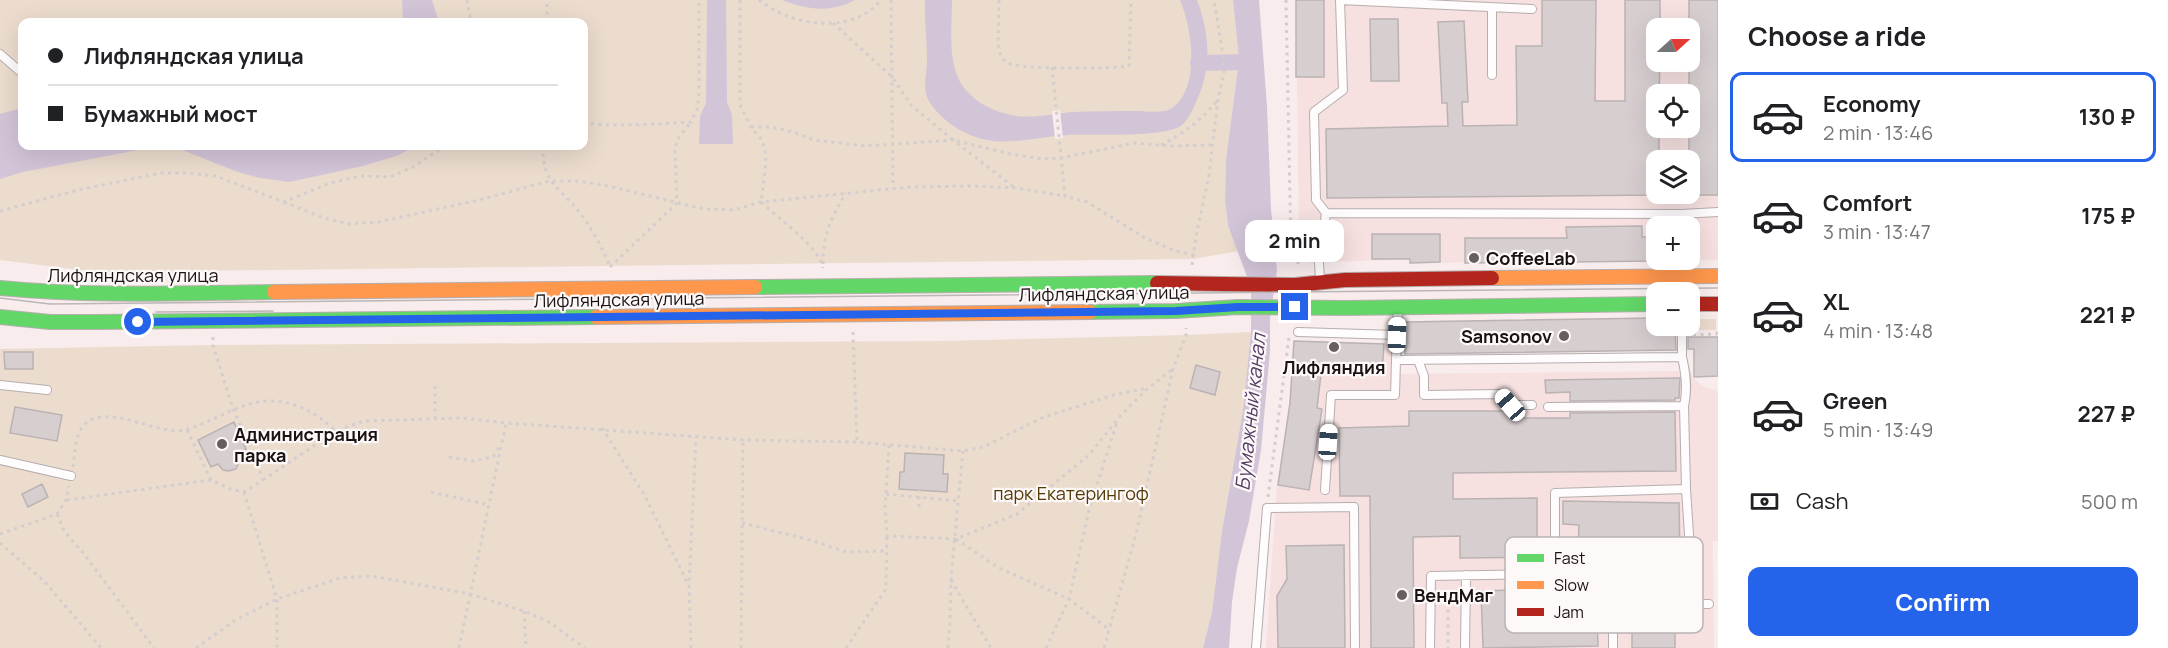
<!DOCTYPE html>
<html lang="en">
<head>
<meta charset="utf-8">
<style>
  :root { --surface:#fff; --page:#f2f2f2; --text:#202124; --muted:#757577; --line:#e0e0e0; --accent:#2563eb }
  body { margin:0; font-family:Manrope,sans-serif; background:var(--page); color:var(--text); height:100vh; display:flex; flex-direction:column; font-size:22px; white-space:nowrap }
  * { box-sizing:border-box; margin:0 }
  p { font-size:20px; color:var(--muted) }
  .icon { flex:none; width:33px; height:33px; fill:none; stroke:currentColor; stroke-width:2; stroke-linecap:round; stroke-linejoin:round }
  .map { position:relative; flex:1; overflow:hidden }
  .sheet { display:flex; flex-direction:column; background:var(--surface); width:450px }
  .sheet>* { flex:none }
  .hud { position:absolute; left:18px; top:18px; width:570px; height:132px; border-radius:12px; box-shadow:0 6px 24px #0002; display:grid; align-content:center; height:132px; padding:0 30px; background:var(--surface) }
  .needle { width:39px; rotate:69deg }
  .buttons { position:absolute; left:1646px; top:18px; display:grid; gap:12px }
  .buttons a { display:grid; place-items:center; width:54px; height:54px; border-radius:12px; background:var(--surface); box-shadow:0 6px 24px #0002; font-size:30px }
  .end { position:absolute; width:27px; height:27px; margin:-14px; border:8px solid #2563eb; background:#fff; box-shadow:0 0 0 3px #fff }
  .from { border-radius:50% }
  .bubble { position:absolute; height:42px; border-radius:12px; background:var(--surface); box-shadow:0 6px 24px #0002; font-size:20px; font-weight:700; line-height:42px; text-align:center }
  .car { position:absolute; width:18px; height:36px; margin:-18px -9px; border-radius:8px; box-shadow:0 0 4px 2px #0007; background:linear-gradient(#fff 24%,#345 0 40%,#fff 0 76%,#345 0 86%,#fff 0) }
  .hud b { display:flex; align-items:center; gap:21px; height:57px; font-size:22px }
  .hud b+b { border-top:2px solid var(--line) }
  .hud i { width:15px; height:15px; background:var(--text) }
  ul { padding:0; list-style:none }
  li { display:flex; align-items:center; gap:18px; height:90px; margin:0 12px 9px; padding:0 18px; border:3px solid transparent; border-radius:12px }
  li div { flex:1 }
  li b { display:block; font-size:22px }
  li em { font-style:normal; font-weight:700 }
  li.on { border-color:var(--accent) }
  li>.icon { width:54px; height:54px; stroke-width:1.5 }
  h2 { padding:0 30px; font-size:27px; line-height:72px }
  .pay { display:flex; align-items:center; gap:15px; height:66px; padding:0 30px; font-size:22px }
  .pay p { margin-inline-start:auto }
  .button { display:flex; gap:12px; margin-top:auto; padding:12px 30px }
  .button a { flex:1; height:69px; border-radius:12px; background:var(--accent); color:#fff; font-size:24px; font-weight:700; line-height:69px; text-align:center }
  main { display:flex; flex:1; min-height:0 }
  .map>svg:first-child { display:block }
</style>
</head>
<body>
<main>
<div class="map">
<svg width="1718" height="648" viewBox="0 0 1718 648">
  <rect width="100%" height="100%" fill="#f8ecec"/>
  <path fill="#f6e0e0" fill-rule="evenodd" d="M1296 0H1718V260L1410 263V259L1309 263 1299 240ZM1656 28H1689V62H1656ZM1656 94H1689V128H1656ZM1656 160H1689V194H1656ZM1656 226H1689V260H1656Z
    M1295 341 1394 344 1393 374 1692 371V377L1702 386 1718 391V541H1713V551L1714 648H1266L1277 485 1289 404Z"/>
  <path fill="#ebdcce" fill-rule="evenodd" d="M0 0H1233L1239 60 1226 159 1225 201 1228 227 1238 251 1193 259 97 272 0 260ZM22 22H584V146H22Z
    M1691 319H1716V330H1691Z
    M1251 332 1243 410 1222 531 1212 612 1203 648H0V349L213 345 942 341 1186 335Z"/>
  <path fill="#d3c5d8" d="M402 0H432L439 22H403Z
    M707 0H726L727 102 732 115 733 144H699L700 116 706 103Z
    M782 0H855C831 13 807 10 782 0Z
    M925 0H952C952 27 947 62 962 85 972 100 990 110 1007 114 1027 120 1052 114 1072 112 1093 111 1114 111 1136 111 1146 111 1164 114 1172 108 1201 87 1192 28 1180 0H1197C1210 34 1212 69 1196 102 1193 109 1188 120 1182 125 1167 138 1091 134 1069 135 1042 136 1014 145 987 140 966 136 946 124 933 107 920 92 927 77 927 59 927 40 924 20 925 0Z
    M1233 0H1259L1267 106 1271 209 1277 270 1270 319V351L1261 450 1249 521 1237 568 1232 602 1229 648H1203L1212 612 1222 531 1243 410 1251 332V287L1228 226 1225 201 1226 159 1239 60Z
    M22 108V146H159L23 172 0 179V114Z
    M172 146H417L396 156 363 166 289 182 260 178 238 172Z"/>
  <path fill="#f8ecec" d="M1060 110 1063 138 1055 139 1052 111Z"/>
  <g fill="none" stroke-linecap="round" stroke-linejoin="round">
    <path stroke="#d3c5d8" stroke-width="16" d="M1198 63 1247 62"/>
  </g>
  <path fill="#d7ced0" stroke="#bab2b3" stroke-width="1.5" d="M1296 0H1324V77H1296Z
    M1542 0H1596L1595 101H1625V0H1660V28H1656V62H1660L1659 94H1656V128H1659V160H1656V195L1327 198 1326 129 1448 126 1447 103H1442L1438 22 1464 21 1468 102H1462L1463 126 1517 125 1516 46H1542Z
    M1689 0H1718V195H1689Z
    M1370 19H1398L1399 81H1371Z
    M1642 226V237H1656V261L1465 263V238H1567L1566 227Z
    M1372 234H1440V262L1410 263V259H1372Z
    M1656 318V326H1675L1676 350 1405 354V322Z
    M1688 337H1718V376L1694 377V349H1688Z
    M1294 341 1384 344 1382 374H1338V365L1328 364 1327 374H1321L1317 408 1322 409 1309 490 1278 485 1290 403Z
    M4 352H33V369H5Z
    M1196 365 1220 372 1215 395 1190 388Z
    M1680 378 1679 398H1675V400L1570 401V392L1546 393 1545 380Z
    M15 407 62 415 57 441 10 433Z
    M1409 411H1514V418H1570V413L1675 412 1676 471 1453 473V499L1537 498V557L1460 558V536L1413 537 1414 648H1371L1370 496H1340L1339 428 1409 426Z
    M234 422 246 449 237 454 239 462 236 469 229 471 223 470 218 464 211 467 198 440Z
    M905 453 944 455 943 474H948L947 492 899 489 900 472H904Z
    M42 484 48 497 28 507 22 494Z
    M1563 501 1679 503 1680 559 1578 557 1579 525 1563 524Z
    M1344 545 1345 648H1278L1277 596 1287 579 1286 546Z
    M1596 587 1598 646 1483 648 1481 591Z
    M1675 626V648H1632V628Z"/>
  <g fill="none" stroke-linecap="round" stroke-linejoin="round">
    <g stroke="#b7aeae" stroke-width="10">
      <path id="lane" d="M1340 0 1343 90 1314 112 1316 200 1326 213 1681 214 1718 212
        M1340 0 1532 9
        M0 54 22 73
        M1492 75V8
        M1681 214V226
        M1682 260V292
        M1320 280 1319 263 1326 213
        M1398 309 1396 360 1682 357V326
        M1298 332 1397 335
        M1682 357C1686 374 1688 389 1684 406L1686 489 1691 565 1555 568V493L1686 489
        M1418 360 1424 376V395L1500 394 1510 405H1532
        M0 385 47 390
        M1548 407 1684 406
        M0 460 71 476
        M1325 490 1331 395H1395L1396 360
        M1256 648 1267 508 1354 507 1355 648
        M1430 648 1431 576 1533 574
        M1465 648 1466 575
        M1613 648V627L1634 605 1709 604"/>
    </g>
    <g stroke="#b7aeae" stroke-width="16">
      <path id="fast" d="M755 287 1157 283
        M0 288C91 297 183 293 274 292
        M1090 312 1176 311 1238 307 1345 308 1656 304
        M0 317 50 322H95L596 317"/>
    </g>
    <g stroke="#b7aeae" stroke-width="16">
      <path id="slow" d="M1492 278 1718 276
        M274 292 755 287
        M596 317 1090 312"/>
    </g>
    <g stroke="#b7aeae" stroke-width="16">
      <path id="jam" d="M1157 283 1295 285 1345 280 1492 278
        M1689 304H1718"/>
    </g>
    <path stroke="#d3cece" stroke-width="3" stroke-dasharray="3 4.5" stroke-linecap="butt" d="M467 0 471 22
      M740 0V105L751 127 761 139 765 148 766 163 761 202C776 216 821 249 823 268
      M759 0C792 26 851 36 881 0
      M891 0 893 188
      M999 0 998 45 1001 57C1003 59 1005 62 1008 63 1023 70 1110 69 1129 66L1131 0
      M1286 0 1291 248 1299 265
      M547 22V0
      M833 23 892 77 912 106 953 140 1011 154 1042 159 1061 158 1134 143 1171 146 1213 145
      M1052 67 1065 196 1087 202 1145 238 1175 251 1194 255
      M584 121C598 129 670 123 691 122L697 109 699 93V0
      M751 127H771L793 132 814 140 866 146 953 140 1015 188
      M1161 145C1184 133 1201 121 1217 101
      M543 146C542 184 560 187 580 213 592 229 603 249 610 267
      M284 202 324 218 349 224 378 222 479 200 549 181H577L604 185 704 209 734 210 761 202 909 187 975 186 1016 188 1065 196
      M0 211 78 190 161 173H188L215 176 284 202 330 183 361 176 390 177 413 167 445 146
      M823 264C823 234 831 218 846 193
      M1192 265 1196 236 1209 175 1218 99 1224 72 1223 55 1214 0
      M610 267 677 203 675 151 677 140 691 122
      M853 332 857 442
      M1693 335 1716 334 1718 332
      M435 386V417
      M602 428 645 496 689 586
      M187 430 211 480 230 489 244 492 263 480 256 459 233 409 213 345V337
      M889 445 885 508 887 536 956 539 1017 514 1089 455 1121 415 1148 388 1173 369
      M449 457 473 461 493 457 501 444
      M73 467C75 454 75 433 85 424 112 402 158 438 188 429 216 421 240 401 270 401 297 401 317 414 336 431
      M263 480 336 431 364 421 463 418 506 423 743 440 857 442 963 451 983 447 1044 417 1114 395 1148 388
      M244 492 277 599V648
      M431 492 489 505
      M886 494 959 501
      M1268 497 1289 337
      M67 500 211 480
      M919 507V490
      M57 514 64 531 84 554 154 648
      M742 523 814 541 846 552 887 551
      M0 534 57 514 66 500 69 486
      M956 539 999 568 1069 599 1110 630
      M0 543 45 582 101 648
      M951 580 991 648
      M1441 594H1448V648
      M524 611 526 648
      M196 648 234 621 277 599 340 578 372 576 470 594 524 611 549 622 585 648
      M459 648 506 423
      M691 648 689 586 696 437
      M741 648 743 440
      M846 648 886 589 887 536
      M948 648 950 624 951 578 963 451
      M1046 648 1069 599 1089 510 1117 422
      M1104 648 1136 534 1173 369 1186 335V328"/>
    <use href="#lane" stroke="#fefcfc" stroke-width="8"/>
    <use href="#fast" stroke="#63d668" stroke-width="14"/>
    <use href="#slow" stroke="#ff974d" stroke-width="14"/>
    <use href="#jam" stroke="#b3261e" stroke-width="14"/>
    <path stroke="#bbb7b7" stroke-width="1.5" d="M0 298 50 304 1718 288
      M156 312 273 311"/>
  </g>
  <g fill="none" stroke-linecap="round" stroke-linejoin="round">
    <path stroke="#2563eb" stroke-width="8" d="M138 322 1176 311 1238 307H1295"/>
  </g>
  <g fill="#675e5e" stroke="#fef9f9" stroke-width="2">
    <circle cx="1474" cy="258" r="6"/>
    <circle cx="1564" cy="336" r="6"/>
    <circle cx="1334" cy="347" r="6"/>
    <circle cx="222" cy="444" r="6"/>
    <circle cx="1402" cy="595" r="6"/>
  </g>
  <g text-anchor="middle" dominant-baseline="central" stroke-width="4.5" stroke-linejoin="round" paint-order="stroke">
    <g font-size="18" font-weight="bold" fill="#191112" stroke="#fef9f9" text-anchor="start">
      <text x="1486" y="258">CoffeeLab</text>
      <text x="1552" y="336" text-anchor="end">Samsonov</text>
      <text x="1334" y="367" text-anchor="middle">Лифляндия</text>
      <text x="234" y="434">Администрация<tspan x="234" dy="21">парка</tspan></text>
      <text x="1414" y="595">ВендМаг</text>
    </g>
    <g font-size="18" fill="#191112" stroke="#fef9f9">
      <text x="133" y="275">Лифляндская улица</text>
      <text transform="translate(1104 293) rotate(-1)">Лифляндская улица</text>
      <text transform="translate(619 299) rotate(-1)">Лифляндская улица</text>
    </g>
    <g font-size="18" fill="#523804" stroke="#fef9f9">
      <text x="1071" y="493">парк Екатерингоф</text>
    </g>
    <g font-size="20" font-style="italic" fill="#553d66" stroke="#fef9f9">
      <text transform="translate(1250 412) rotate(-84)">Бумажный канал</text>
    </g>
  </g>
  <rect x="1505" y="537" width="198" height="96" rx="9" fill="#fef9f9" stroke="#b9b3b4" stroke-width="1.5"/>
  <rect x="1517" y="554" width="27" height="8" fill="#63d668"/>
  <rect x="1517" y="581" width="27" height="8" fill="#ff974d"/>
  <rect x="1517" y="608" width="27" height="8" fill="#b3261e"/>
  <g font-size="16" fill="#191112">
    <text x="1554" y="564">Fast</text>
    <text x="1554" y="591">Slow</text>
    <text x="1554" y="618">Jam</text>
  </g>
</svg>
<div class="buttons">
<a><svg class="needle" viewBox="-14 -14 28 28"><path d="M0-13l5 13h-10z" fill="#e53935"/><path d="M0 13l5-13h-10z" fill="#757577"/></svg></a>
<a><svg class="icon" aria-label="locate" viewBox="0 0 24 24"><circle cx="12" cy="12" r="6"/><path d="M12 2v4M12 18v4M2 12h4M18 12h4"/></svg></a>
<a><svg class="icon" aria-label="layers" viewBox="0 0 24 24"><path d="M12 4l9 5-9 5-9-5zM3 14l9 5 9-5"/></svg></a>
<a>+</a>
<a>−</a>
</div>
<i class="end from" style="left:138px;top:322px"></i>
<i class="end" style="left:1295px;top:307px"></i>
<div class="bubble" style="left:1245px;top:220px;width:99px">2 min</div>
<i class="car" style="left:1397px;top:335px;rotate:2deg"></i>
<i class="car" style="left:1510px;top:405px;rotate:319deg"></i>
<i class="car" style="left:1328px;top:442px;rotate:4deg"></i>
<div class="hud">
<b><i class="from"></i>Лифляндская улица</b>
<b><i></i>Бумажный мост</b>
</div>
</div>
<section class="sheet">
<h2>Choose a ride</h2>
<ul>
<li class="on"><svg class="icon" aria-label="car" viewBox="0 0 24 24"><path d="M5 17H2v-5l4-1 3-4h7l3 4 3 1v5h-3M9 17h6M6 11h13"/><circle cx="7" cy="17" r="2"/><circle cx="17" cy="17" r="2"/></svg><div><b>Economy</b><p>2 min · 13:46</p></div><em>130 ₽</em></li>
<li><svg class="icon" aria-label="car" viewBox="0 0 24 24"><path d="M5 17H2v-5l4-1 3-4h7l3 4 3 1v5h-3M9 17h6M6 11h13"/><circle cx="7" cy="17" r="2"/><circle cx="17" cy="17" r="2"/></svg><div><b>Comfort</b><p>3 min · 13:47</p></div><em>175 ₽</em></li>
<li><svg class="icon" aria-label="car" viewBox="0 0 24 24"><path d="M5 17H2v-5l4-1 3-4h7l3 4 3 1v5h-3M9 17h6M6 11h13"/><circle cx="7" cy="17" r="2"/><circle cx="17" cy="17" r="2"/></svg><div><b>XL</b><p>4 min · 13:48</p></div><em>221 ₽</em></li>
<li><svg class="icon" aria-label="car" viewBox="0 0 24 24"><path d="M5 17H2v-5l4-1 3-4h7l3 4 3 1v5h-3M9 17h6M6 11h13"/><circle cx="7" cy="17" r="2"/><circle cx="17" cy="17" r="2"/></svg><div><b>Green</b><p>5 min · 13:49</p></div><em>227 ₽</em></li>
</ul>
<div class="pay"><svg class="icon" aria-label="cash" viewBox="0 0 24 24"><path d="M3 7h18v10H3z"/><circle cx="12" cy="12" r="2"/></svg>Cash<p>500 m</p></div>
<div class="button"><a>Confirm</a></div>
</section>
</main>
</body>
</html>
